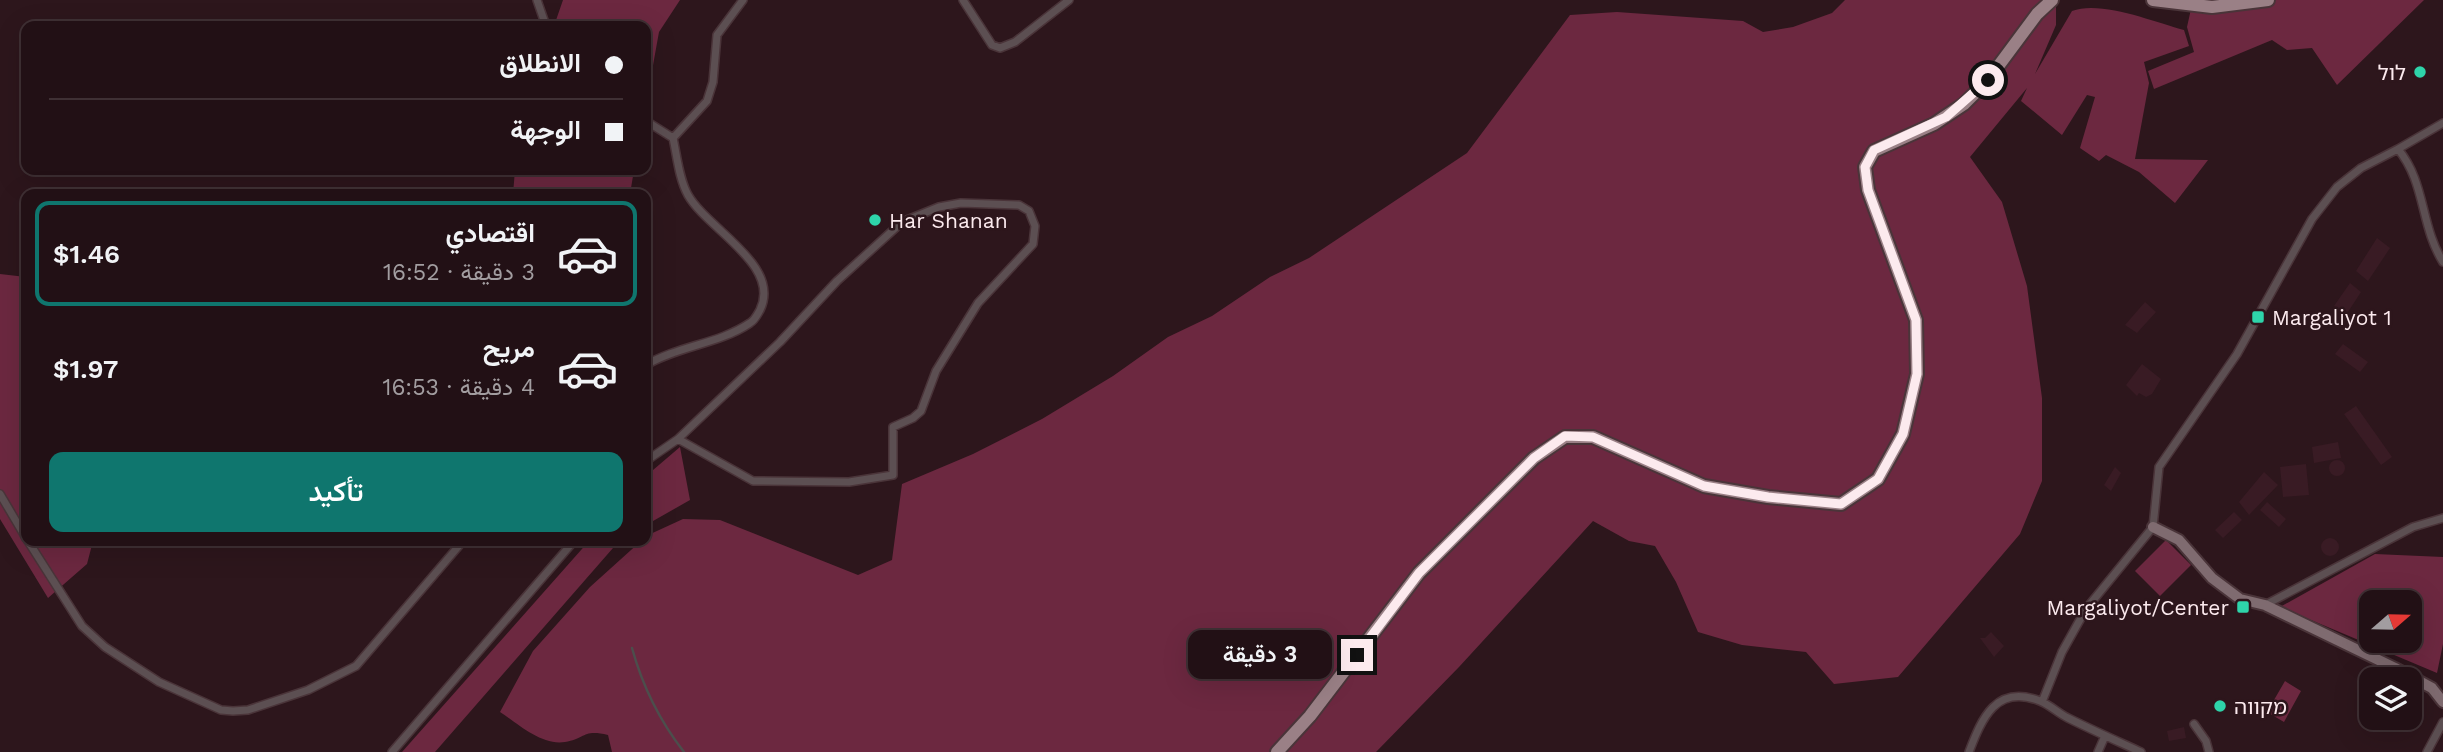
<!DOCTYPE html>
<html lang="ar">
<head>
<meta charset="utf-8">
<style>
  :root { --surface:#221015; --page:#2a191e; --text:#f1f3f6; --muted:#a29da0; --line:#3f3034; --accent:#0f766e }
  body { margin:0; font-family:"Work Sans",Vazirmatn,"Noto Sans Hebrew",sans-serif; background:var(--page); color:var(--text); direction:rtl; height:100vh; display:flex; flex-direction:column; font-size:26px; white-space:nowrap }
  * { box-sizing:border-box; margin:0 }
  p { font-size:23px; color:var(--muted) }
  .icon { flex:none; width:38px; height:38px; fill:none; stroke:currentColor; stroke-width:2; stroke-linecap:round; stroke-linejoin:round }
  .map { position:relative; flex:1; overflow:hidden; direction:ltr }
  .side { position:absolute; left:21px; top:189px; width:630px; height:357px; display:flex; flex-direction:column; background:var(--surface); border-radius:14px; box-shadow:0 7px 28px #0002,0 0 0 2px var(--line); direction:rtl }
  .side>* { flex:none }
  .banner { position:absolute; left:21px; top:21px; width:630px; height:154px; border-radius:14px; box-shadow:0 7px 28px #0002,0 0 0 2px var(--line); direction:rtl; display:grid; align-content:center; height:154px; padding:0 28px; background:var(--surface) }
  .needle { width:46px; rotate:70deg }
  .tools { position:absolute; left:2359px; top:590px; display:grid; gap:14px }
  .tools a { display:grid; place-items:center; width:63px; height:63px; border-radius:14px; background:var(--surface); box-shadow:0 7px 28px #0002,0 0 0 2px var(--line); font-size:35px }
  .end { position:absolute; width:32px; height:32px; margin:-16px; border:9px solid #fceaee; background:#111; box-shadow:0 0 0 4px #111 }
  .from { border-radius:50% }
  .bubble { position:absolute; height:49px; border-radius:14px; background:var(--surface); box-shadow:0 7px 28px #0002,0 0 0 2px var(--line); font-size:23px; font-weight:600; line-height:49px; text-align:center; direction:rtl }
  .banner b { display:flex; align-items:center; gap:24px; height:66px; font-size:26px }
  .banner b+b { border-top:2px solid var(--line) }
  .banner i { width:18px; height:18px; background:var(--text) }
  ul { padding:12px 0 0; list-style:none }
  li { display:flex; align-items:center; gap:21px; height:105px; margin:0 14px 10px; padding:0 14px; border:4px solid transparent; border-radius:14px }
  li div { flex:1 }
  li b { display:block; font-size:26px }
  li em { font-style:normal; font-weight:600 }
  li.on { border-color:var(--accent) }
  li>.icon { width:63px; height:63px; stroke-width:1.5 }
  .button { display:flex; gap:14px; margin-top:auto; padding:14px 28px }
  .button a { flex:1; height:80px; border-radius:14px; background:var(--accent); color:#fff; font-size:28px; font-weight:600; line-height:80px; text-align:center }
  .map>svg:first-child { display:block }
</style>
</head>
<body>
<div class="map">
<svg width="2443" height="752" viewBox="0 0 2443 752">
  <rect width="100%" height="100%" fill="#2d161c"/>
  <path fill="#391b24" d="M2377 238 2390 248 2368 281 2356 271Z
    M2350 283 2361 292 2346 315 2334 306Z
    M2145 302 2156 312 2137 333 2125 325Z
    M2343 344 2368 362 2360 372 2335 354Z
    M2142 364 2161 379 2152 394 2146 397 2139 393 2137 396 2126 385Z
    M2356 406 2392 457 2381 465 2344 414Z
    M2338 442 2341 458 2314 463 2312 447Z
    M2329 468a8 8 0 1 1 16 0a8 8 0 1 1-16 0Z
    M2306 464 2309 495 2283 497 2280 467Z
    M2115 467 2121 473 2111 491 2104 485Z
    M2264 472 2278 485 2249 515 2239 502Z
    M2267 502 2286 519 2279 527 2260 510Z
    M2234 512 2242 520 2223 538 2215 530Z
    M2321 547a9 9 0 1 1 18 0a9 9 0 1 1-18 0Z
    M1991 632 2004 646 1994 657 1980 638H1985Z
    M2184 727 2186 738 2169 741 2167 731Z"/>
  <path fill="#6c2840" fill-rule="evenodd" d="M563 0H680L659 32 646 104V26H554Z
    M1845 0H2056V25L2035 74 2072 11C2101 0 2154 22 2184 30L2189 46 2144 62 2149 83 2135 159 2208 160 2175 203 2139 172 2106 155 2099 161 2080 148 2095 97 2087 95 2062 135 2021 101 2027 88 1970 157 2002 202 2027 286 2042 398V481L2020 534 1898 677 1834 684 1806 652 1742 645 1698 632 1676 582 1655 546 1629 541 1593 521 1459 667 1376 752H612L608 735C582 729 586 739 565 742 542 746 518 724 500 712L533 651 590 587 641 541H646V536L683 519 720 520 858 575 892 560 902 484 973 454 1042 419 1113 376 1168 337 1212 316 1270 277 1309 258 1467 153 1570 15 1617 12 1743 21 1763 32 1793 27 1832 13Z
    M2193 0H2424L2337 85 2312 48 2287 50 2272 40 2154 89 2148 71 2194 52 2187 27Z
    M515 170H634L630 194H513Z
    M0 274 26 277V541H93L87 564 48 598 0 519Z
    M680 447 690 500 646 525V476Z
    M2166 540 2191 565 2160 596 2135 571Z
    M589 541H623L613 548 435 752H402Z
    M2375 554 2443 557V644L2437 673 2280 607ZM2371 602H2410V640H2371Z
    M2285 681 2301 691 2284 722 2267 712Z"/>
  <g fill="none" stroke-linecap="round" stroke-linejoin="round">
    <path stroke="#4c4e4c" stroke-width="2.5" d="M632 648C643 688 659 720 684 752"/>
    <g stroke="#4a3439" stroke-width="10">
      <path id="street" d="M537 0 546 26
        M963 0 992 45 1000 48 1015 42 1069 0
        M646 121 673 138
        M2398 149 2443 123
        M961 203 1019 205 1029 211 1035 226 1033 244 978 303 936 371 921 411 913 418 893 427V475L849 482 753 481 678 439 780 342 837 281 902 222 939 207Z
        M646 365C678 346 719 344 750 323 755 320 757 315 760 310 782 265 707 229 688 195 679 179 677 156 673 138L707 101 713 82 717 35 743 0
        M646 461 678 439
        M0 494 26 538
        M28 541 82 626 105 647 159 682 221 710 233 711 248 710 308 690 356 666 463 541
        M2265 605 2413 527 2443 518
        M2042 702 2062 652 2086 609 2153 527 2159 467 2237 354 2312 219 2337 187 2361 168 2398 149C2426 183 2420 225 2443 262
        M2194 724 2206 741 2209 752
        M392 752 574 541
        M1969 752C1982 718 1996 684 2040 701 2050 705 2058 713 2068 718 2092 730 2117 741 2141 752
        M2098 752 2105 736
        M2427 752 2443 722"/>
    </g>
    <g stroke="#4a3439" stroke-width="14">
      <path id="secondary" d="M2153 527 2179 540 2212 578 2240 599 2265 605 2395 668 2432 688 2443 702"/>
    </g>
    <g stroke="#4a3439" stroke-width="16">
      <path id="primary" d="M2153 0 2212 7 2268 0
        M1277 752 1310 716 1419 573 1534 458 1565 437H1593L1704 486 1768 497 1841 504 1878 479 1903 434 1917 374 1916 320 1868 190 1865 167 1874 151 1934 124 1964 104 1988 80 2037 14 2052 0"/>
    </g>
    <use href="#street" stroke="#5c4f52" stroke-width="7"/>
    <use href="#secondary" stroke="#7f6b70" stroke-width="10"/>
    <use href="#primary" stroke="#9a8086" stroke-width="12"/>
  </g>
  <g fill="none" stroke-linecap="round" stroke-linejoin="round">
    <path stroke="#fceaee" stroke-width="9" d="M1357 655 1419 573 1534 458 1565 436 1593 437 1704 486 1768 497 1841 504 1878 479 1903 434 1917 374 1916 320 1868 190 1865 167 1874 150 1946 117 1988 80"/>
  </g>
  <g fill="#2ed4aa" stroke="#2d161c" stroke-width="2.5">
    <circle cx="2420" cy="72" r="7"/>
    <circle cx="875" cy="220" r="7"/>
    <rect x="2251" y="310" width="14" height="14" rx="3.5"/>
    <rect x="2236" y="600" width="14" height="14" rx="3.5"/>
    <circle cx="2220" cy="706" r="7"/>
  </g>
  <g text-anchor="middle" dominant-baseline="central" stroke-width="5" stroke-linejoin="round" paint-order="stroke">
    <g font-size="21" fill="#fceaee" stroke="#2d161c" text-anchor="start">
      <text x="2406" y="72" text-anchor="end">לול</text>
      <text x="889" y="220">Har Shanan</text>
      <text x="2272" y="317">Margaliyot 1</text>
      <text x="2229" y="607" text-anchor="end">Margaliyot/Center</text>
      <text x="2234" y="706">מקווה</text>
    </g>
  </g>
</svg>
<div class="tools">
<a><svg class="needle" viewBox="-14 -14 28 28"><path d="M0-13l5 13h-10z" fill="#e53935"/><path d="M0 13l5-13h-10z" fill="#a29da0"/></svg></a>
<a><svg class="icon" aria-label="layers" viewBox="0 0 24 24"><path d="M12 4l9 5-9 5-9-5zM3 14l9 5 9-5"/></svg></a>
</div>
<i class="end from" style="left:1988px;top:80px"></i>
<i class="end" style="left:1357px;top:655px"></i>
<div class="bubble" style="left:1188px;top:630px;width:144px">3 دقيقة</div>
<div class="banner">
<b><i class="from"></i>الانطلاق</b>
<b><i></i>الوجهة</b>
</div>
<section class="side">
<ul>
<li class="on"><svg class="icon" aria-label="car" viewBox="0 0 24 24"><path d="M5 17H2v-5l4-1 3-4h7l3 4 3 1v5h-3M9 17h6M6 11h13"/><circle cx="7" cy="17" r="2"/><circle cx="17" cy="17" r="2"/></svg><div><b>اقتصادي</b><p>3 دقيقة · 16:52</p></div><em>$1.46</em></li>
<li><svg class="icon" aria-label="car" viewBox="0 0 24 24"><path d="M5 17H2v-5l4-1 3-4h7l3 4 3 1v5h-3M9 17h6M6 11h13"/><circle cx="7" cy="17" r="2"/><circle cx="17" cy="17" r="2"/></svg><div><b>مريح</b><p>4 دقيقة · 16:53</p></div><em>$1.97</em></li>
</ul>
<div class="button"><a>تأكيد</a></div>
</section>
</div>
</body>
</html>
